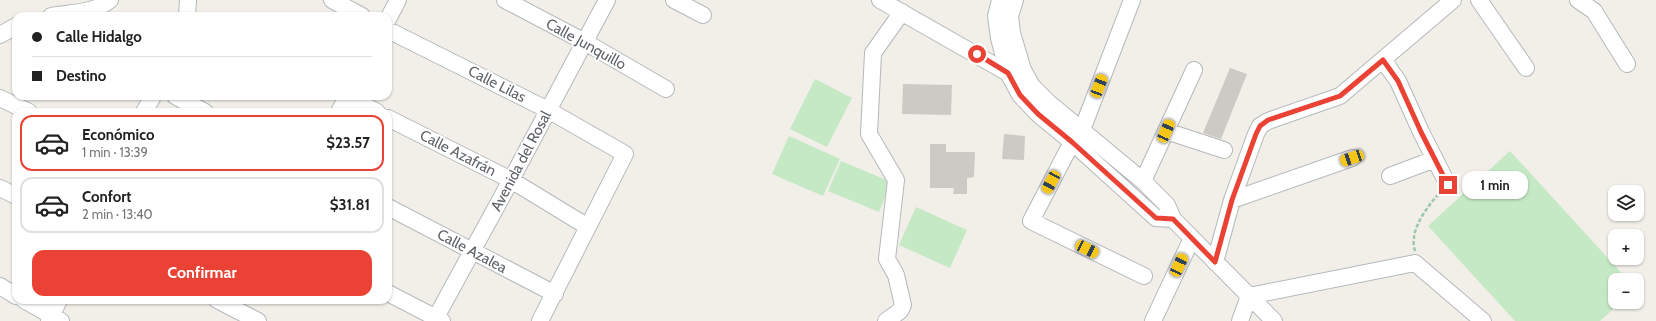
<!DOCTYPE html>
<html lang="es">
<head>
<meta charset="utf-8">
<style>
  :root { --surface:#fff; --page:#f6f6f6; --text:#222; --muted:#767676; --line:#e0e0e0; --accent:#ea4335 }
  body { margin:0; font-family:Cabin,sans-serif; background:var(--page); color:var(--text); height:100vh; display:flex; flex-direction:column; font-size:15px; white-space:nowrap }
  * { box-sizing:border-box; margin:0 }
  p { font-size:13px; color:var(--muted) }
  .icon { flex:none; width:22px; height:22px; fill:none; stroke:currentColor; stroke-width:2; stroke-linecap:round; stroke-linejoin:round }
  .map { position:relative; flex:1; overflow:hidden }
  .sheet { position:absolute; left:12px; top:108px; width:380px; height:196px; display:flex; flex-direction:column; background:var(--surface); border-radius:12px; box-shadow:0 1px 3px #0004 }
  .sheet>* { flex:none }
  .hud { position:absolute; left:12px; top:12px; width:380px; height:88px; border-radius:12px; box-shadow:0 1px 3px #0004; display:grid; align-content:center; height:88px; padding:0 20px; background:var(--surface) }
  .tools { position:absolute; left:1608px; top:185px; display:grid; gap:8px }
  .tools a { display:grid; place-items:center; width:36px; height:36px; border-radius:8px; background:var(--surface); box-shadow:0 1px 3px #0004; font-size:20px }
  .end { position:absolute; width:18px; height:18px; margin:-9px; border:5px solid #ea4335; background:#fff; box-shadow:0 0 0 2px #fff }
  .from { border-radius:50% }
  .bubble { position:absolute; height:28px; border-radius:12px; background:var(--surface); box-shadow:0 1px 3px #0004; font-size:13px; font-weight:700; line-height:28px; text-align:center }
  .car { position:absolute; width:12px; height:24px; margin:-12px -6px; border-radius:5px; box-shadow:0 0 3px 1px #0007; background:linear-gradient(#f5c518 24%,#345 0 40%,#f5c518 0 76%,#345 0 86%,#f5c518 0) }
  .hud b { display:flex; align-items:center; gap:14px; height:38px; font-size:15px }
  .hud b+b { border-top:1px solid var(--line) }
  .hud i { width:10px; height:10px; background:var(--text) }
  ul { padding:7px 0 0; list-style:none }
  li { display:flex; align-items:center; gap:12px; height:56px; margin:0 8px 6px; padding:0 12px; border:2px solid var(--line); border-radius:12px }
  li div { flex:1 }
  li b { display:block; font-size:15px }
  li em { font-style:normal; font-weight:700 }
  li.on { border-color:var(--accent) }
  li>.icon { width:36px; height:36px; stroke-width:1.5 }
  .primary-button { display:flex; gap:8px; margin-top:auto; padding:8px 20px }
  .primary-button a { flex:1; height:46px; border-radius:12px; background:var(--accent); color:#fff; font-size:16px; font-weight:700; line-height:46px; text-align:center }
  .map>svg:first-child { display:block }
</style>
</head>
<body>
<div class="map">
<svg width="1656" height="321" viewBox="0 0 1656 321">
  <rect width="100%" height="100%" fill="#f1efe8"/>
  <path fill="#c5e8c5" d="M815 79 852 98 827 147 790 129Z
    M789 136 840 159 823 196 772 174Z
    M1510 151 1628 280H1615V302H1621L1600 321H1515L1428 226Z
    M841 161 891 182 879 212 828 191Z
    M916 207 967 230 950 268 899 245Z"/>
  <path fill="#cccac5" d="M1230 68 1247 74 1221 139 1203 133Z
    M903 84 952 85 951 115 902 114Z
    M1004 134 1025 136 1024 160 1002 159Z
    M930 144H946V152H975L974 177 967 178V194H953L954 188H930Z"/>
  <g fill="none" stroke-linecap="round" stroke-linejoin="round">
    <g stroke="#b5b8bc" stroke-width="18">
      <path id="minor" d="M332 0 362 16
        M505 0 585 42 666 89
        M674 0 703 15
        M880 0 1008 73
        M1000 0 996 16 999 38 1008 73 1020 95 1038 114 1072 142 1156 218 1173 219
        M1015 0 1010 16 1012 33 1023 70 1032 86 1049 103 1143 181 1167 205 1173 219 1274 321
        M1132 0 1082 130 1072 142 1031 221 1144 276
        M1479 0 1526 68
        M1578 0 1594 11 1627 64
        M51 16C73 12 92 14 110 0
        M187 16 188 0
        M388 19 398 0
        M388 30 548 110 625 154 540 321
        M0 35 16 26
        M1383 60 1398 81 1421 132 1448 185
        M175 96 205 112
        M345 96 377 112
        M0 98 29 112
        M144 112 153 96
        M339 112 347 96
        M388 118 511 180 588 227
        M1166 131 1224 150
        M1390 176 1435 159
        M1143 181 1194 70
        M0 188 16 196
        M1232 200 1352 158
        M388 207 555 294
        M1215 262 1232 200 1256 134 1260 126 1268 121 1340 96 1453 0
        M0 286 16 296
        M388 293 442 321
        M24 300 61 321
        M217 300 258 321
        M49 321 59 300
        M434 321 511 180 607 0
        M886 321 900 311 903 305 896 275 887 259 896 180 869 134 873 53 902 12
        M1153 321 1192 238
        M1240 321 1249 296 1415 263 1483 321"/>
    </g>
    <path stroke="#9cc7a9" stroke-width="2.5" stroke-dasharray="4 2" stroke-linecap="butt" d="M1415 251C1414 247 1413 242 1414 238 1415 224 1429 204 1438 195"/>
    <use href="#minor" stroke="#fff" stroke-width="16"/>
  </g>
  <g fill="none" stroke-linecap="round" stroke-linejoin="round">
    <path stroke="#ea4335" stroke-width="5" d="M977 54 1008 73 1020 95 1038 114 1072 142 1156 218 1173 219 1215 262 1232 200 1256 134 1260 126 1268 120 1340 96 1383 60 1398 81 1421 132 1448 185"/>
  </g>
  <g text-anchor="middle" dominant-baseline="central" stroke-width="4" stroke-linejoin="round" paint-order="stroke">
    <g font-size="15" fill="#5f6368" stroke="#fff">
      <text transform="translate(586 44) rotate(29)">Calle Junquillo</text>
      <text transform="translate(497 84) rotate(27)">Calle Lilas</text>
      <text transform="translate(458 153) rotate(27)">Calle Azafrán</text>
      <text transform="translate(521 161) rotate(-62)">Avenida del Rosal</text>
      <text transform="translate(472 251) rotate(28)">Calle Azalea</text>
    </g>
  </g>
</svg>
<div class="tools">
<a><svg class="icon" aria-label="layers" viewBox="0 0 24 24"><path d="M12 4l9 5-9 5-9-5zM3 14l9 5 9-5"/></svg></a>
<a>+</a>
<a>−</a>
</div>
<i class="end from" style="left:977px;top:54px"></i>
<i class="end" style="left:1448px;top:185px"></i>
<div class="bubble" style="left:1462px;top:171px;width:66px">1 min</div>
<i class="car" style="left:1099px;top:86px;rotate:21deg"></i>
<i class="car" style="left:1166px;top:131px;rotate:24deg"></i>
<i class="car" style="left:1352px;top:158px;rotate:251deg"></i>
<i class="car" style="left:1051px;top:182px;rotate:208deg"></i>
<i class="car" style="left:1087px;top:249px;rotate:116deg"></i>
<i class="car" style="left:1179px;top:265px;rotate:25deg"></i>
<div class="hud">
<b><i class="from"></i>Calle Hidalgo</b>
<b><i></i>Destino</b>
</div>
<section class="sheet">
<ul>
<li class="on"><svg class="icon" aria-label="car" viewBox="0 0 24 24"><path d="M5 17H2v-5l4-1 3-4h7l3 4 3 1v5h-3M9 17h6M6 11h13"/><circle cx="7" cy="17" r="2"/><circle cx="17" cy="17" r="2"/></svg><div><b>Económico</b><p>1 min · 13:39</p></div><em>$23.57</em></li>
<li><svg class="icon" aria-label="car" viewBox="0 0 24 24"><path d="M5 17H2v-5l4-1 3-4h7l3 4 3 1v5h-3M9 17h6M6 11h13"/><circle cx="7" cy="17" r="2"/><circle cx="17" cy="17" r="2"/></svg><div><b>Confort</b><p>2 min · 13:40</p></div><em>$31.81</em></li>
</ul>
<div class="primary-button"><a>Confirmar</a></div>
</section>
</div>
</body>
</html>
